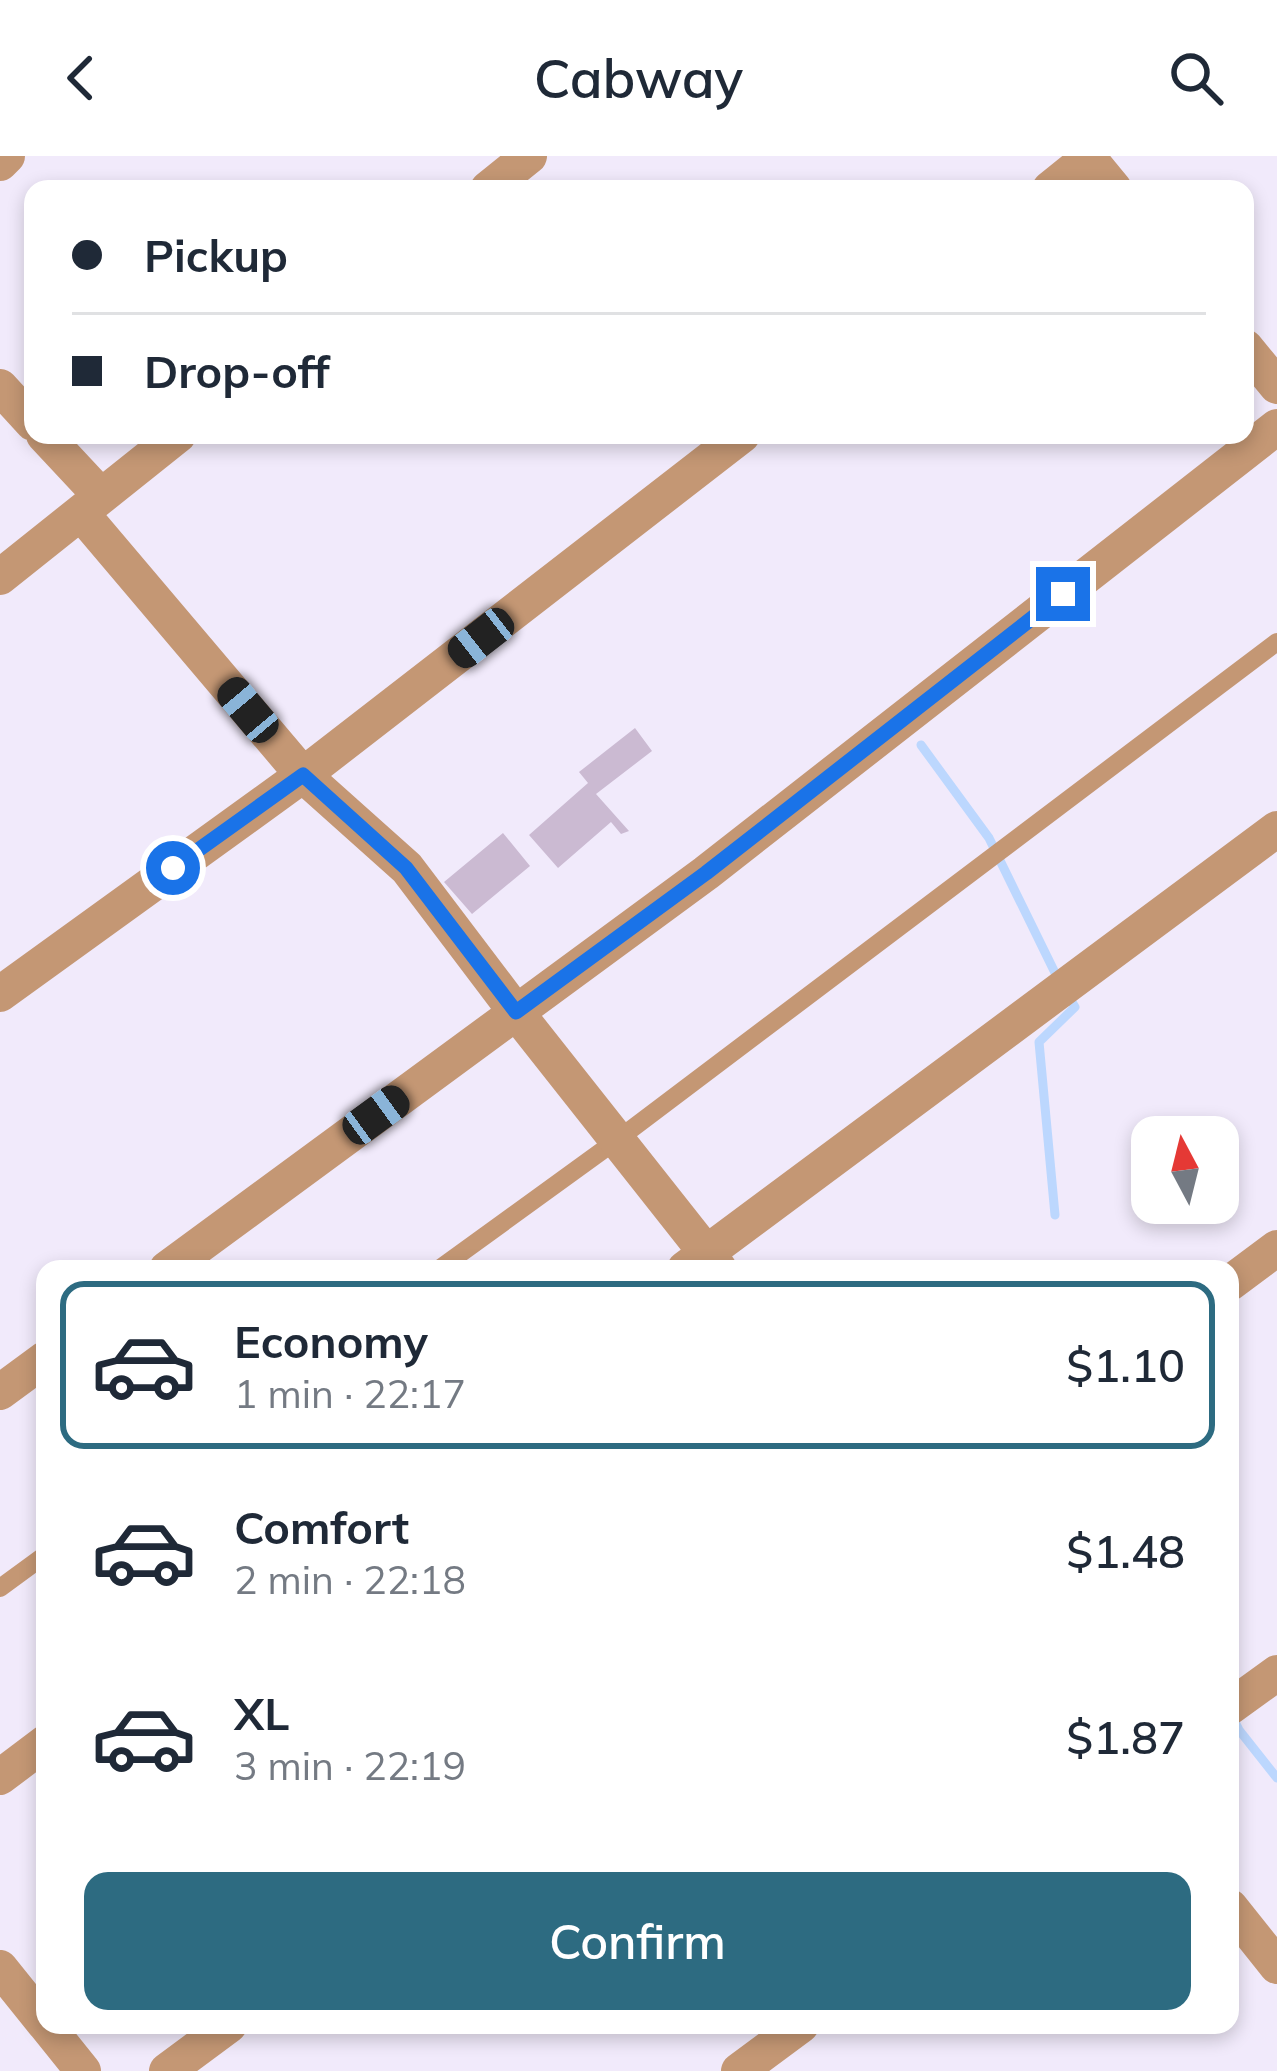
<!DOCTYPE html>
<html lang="en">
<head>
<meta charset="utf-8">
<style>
  :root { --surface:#fff; --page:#f2f2f3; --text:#1f2937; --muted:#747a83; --line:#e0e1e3; --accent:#2d6b81 }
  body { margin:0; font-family:Mulish,sans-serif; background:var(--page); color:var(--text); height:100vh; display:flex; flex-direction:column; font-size:45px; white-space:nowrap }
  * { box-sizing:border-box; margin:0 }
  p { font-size:39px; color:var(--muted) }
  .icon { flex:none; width:66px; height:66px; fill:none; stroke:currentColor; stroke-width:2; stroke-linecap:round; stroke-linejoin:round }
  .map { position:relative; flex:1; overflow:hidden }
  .sheet { position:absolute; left:36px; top:1104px; width:1203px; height:774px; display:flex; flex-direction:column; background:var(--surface); border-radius:24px; box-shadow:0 6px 18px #0003 }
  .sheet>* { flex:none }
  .top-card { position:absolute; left:24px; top:24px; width:1230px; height:264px; border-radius:24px; box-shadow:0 6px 18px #0003; display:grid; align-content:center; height:264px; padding:0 48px; background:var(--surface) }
  .needle { width:78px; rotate:353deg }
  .fabs { position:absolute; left:1131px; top:960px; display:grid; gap:24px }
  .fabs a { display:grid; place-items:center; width:108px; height:108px; border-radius:24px; background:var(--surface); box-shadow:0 6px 18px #0003; font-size:60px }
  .end { position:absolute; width:54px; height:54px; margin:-27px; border:15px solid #1a73e8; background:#fff; box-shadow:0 0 0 6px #fff }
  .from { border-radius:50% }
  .car { position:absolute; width:36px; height:72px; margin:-36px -18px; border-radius:15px; box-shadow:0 0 9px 3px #0007; background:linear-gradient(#222 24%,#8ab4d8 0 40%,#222 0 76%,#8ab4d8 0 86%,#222 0) }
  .top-card b { display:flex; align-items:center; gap:42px; height:114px; font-size:45px }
  .top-card b+b { border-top:3px solid var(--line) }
  .top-card i { width:30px; height:30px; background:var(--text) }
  ul { padding:21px 0 0; list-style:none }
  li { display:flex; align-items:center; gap:36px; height:168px; margin:0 24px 18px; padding:0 24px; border:6px solid transparent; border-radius:24px }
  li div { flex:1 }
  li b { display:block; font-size:45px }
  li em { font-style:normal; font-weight:600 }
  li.active { border-color:var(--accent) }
  li>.icon { width:108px; height:108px; stroke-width:1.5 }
  .cta { display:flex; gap:24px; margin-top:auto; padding:24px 48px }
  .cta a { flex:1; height:138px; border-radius:24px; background:var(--accent); color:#fff; font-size:48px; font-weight:600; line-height:138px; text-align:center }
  header { display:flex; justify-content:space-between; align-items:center; height:156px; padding:0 48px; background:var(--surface); font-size:54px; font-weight:600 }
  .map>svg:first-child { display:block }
</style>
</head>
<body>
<header><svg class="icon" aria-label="back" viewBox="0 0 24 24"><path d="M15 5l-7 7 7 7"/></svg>Cabway<svg class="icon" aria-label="search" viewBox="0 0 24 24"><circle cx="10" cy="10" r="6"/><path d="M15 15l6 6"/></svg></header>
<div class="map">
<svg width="1277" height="1915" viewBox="0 0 1277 1915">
  <rect width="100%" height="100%" fill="#f1eafb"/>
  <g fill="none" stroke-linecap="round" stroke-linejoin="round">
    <path stroke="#bcd7fe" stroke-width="9" d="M921 589 989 682 1060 827
      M1055 1059 1039 886 1075 851 1069 841
      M1232 1560 1239 1574 1277 1622"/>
  </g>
  <path fill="#cbbad2" d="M635 572 652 595 596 638 629 675 621 678 611 666 558 712 529 679 588 627 579 616Z
    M503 677 530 710 472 758 444 726Z"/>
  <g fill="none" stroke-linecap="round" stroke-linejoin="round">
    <path stroke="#c49774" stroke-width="18" d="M439 1113 617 984 1277 486
      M0 1432 45 1399"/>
    <path stroke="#c49774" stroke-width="36" d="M1087 0 1114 33
      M0 7 7 0
      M488 33 529 0
      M1050 33 1091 0
      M1245 191 1277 230
      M0 231 33 267
      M44 279 101 340
      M81 357 303 619 407 712 516 856 719 1113
      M0 421 178 279
      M0 838 303 619 742 279
      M167 1113 706 717 1277 271
      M685 1113 1277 673
      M1230 1127 1277 1092
      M0 1236 45 1203
      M1230 1551 1277 1517
      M0 1621 45 1587
      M1230 1751 1277 1810
      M0 1812 45 1868
      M46 1869 83 1915
      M167 1915 229 1869
      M739 1915 801 1869"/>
  </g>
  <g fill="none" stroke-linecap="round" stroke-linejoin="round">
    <path stroke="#1a73e8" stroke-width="15" d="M173 712 303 619 406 712 516 856 706 717 1063 438"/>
  </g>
</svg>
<div class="fabs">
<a><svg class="needle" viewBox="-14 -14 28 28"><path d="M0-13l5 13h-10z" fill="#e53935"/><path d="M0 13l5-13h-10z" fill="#747a83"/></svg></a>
</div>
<i class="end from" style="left:173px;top:712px"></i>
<i class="end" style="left:1063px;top:438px"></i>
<i class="car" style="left:481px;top:482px;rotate:232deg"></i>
<i class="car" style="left:248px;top:554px;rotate:320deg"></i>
<i class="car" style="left:376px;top:959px;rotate:54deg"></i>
<div class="top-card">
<b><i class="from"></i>Pickup</b>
<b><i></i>Drop-off</b>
</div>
<section class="sheet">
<ul>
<li class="active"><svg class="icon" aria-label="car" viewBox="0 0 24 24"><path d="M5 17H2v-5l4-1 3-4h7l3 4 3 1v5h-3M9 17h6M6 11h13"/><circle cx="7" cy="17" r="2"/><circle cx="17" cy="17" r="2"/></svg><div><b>Economy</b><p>1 min · 22:17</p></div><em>$1.10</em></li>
<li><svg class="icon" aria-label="car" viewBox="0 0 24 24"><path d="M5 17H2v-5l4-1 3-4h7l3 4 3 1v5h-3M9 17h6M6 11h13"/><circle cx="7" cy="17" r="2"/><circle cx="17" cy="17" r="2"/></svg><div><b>Comfort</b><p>2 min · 22:18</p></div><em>$1.48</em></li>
<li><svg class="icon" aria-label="car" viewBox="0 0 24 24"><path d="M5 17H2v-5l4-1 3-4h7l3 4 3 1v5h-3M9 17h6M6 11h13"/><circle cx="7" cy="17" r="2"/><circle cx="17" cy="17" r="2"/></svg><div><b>XL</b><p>3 min · 22:19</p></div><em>$1.87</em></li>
</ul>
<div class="cta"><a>Confirm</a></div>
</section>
</div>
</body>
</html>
